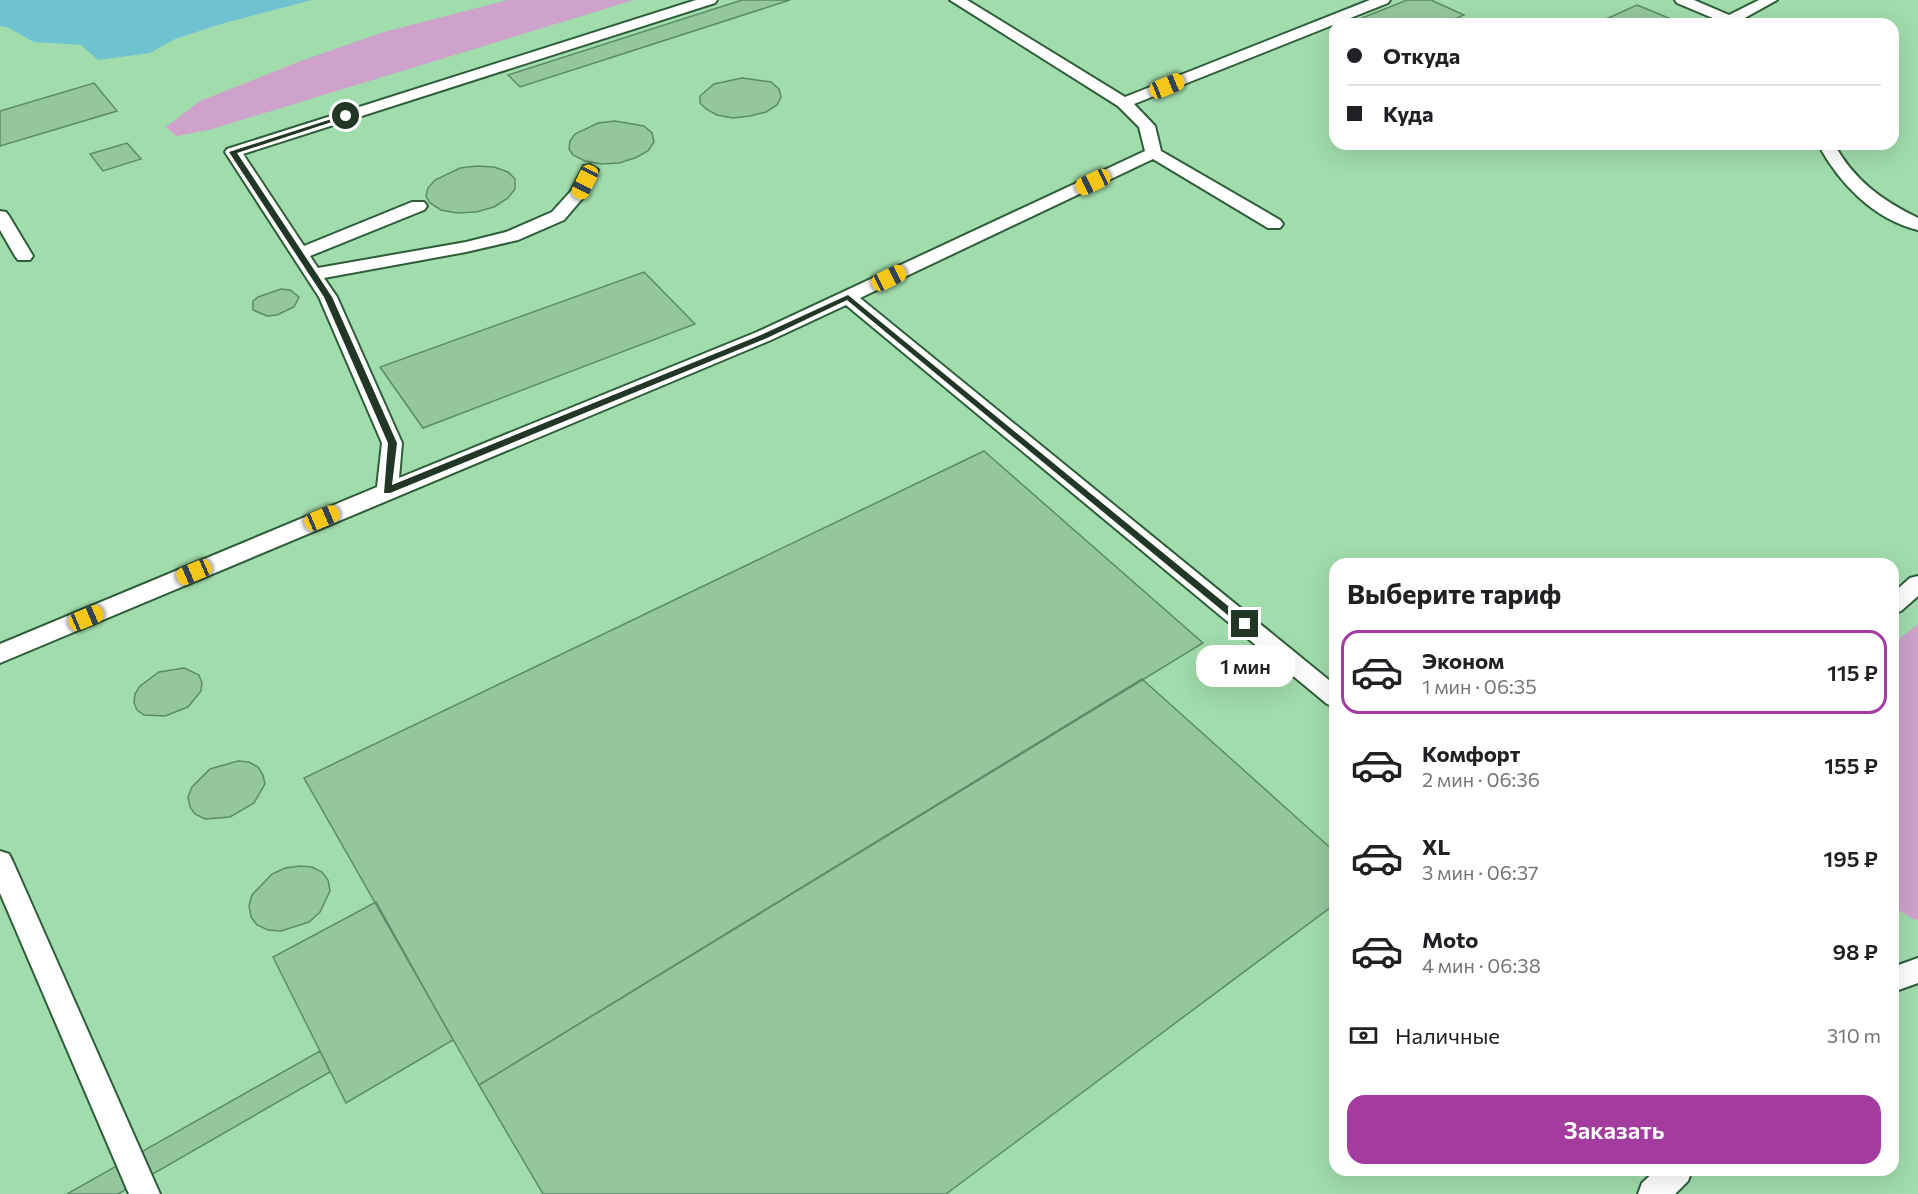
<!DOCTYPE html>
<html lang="ru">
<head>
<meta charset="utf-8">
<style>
  :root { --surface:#fff; --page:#f2f2f2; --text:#202124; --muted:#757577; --line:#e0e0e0; --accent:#a43c9f }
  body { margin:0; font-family:Commissioner,sans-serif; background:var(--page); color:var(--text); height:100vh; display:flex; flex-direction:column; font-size:22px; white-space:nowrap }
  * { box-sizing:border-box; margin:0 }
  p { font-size:20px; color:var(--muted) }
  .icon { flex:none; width:33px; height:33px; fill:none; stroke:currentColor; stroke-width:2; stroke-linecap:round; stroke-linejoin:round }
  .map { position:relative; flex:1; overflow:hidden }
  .details { position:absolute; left:1329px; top:558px; width:570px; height:618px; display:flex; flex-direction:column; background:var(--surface); border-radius:18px; box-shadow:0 6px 24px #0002 }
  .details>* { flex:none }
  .hud { position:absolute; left:1329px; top:18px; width:570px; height:132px; border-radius:18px; box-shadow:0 6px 24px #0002; display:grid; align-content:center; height:132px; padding:0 18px; background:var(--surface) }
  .end { position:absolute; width:27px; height:27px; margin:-14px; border:8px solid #223726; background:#fff; box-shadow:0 0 0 3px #fff }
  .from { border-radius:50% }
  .bubble { position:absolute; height:42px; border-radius:18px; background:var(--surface); box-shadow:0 6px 24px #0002; font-size:20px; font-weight:600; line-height:42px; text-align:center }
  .car { position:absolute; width:18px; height:36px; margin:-18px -9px; border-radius:8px; box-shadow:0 0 4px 2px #0007; background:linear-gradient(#f5c518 24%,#345 0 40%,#f5c518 0 76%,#345 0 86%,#f5c518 0) }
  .hud b { display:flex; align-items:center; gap:21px; height:57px; font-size:22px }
  .hud b+b { border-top:2px solid var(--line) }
  .hud i { width:15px; height:15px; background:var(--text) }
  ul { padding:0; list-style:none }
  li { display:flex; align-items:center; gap:18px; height:84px; margin:0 12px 9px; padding:0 6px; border:3px solid transparent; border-radius:18px }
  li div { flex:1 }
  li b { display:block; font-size:22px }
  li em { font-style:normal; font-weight:600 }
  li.selected { border-color:var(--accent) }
  li>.icon { width:54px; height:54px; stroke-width:1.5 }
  h2 { padding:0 18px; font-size:27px; line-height:72px }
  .pay { display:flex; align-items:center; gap:15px; height:66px; padding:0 18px; font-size:22px }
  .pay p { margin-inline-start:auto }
  .button { display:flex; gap:12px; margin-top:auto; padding:12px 18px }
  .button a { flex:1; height:69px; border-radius:18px; background:var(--accent); color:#fff; font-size:24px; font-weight:600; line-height:69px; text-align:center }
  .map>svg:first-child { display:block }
</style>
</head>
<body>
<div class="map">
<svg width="1918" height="1194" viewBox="0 0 1918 1194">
  <rect width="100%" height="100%" fill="#b1e6ba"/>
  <path fill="#a1dcac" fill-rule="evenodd" d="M0 0H1918V1194H0ZM1335 24H1893V144H1335ZM1335 564H1893V1170H1335Z"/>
  <path fill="#cea2ca" d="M508 0H634L209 130 176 136 166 127 200 101 298 62 384 32Z
    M1918 624V919L1915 920 1893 907V644Z"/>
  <path fill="#6fc2d0" d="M0 0H312L221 24 175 39 150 53 98 60 81 45 34 42 7 27 0 26Z"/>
  <path fill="#94c79d" stroke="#5b8c65" stroke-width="1.5" d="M742 0H790L520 87 508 75Z
    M1407 0H1431L1464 15 1442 24H1347Z
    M1637 5 1683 24H1595Z
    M742 78 771 82 779 89 781 97 777 105 766 112 750 116 733 118 717 115 706 109 700 103V96L714 84Z
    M94 83 117 111 0 146V111Z
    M615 121 644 126 652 133 654 142 648 151 635 158 619 163 601 164 585 161 573 155 569 149 570 141 575 134 598 123Z
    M127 143 141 159 103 171 90 154Z
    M477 166 494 167 508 172 515 179V189L508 198 494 207 476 212 457 213 441 210 430 203 426 196 428 188 435 180 460 168Z
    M644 272 695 324 423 428 380 367Z
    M281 289 290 290 299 297 294 307 277 315 267 316 253 310V301L258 297Z
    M984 451 1203 643 479 1085 304 778Z
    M184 668 199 675 202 683 201 691 188 707 165 716 144 715 137 710 134 703 135 694 140 686 159 672Z
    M1142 679 1335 852V904L946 1194H543L479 1085Z
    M238 761 249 762 258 767 263 775 265 784 254 803 230 817 205 819 195 814 190 807 188 797 192 787 210 769Z
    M300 866 312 867 322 872 328 880 330 891 320 912 309 922 281 931 268 930 257 925 251 917 249 906 252 895 272 874 285 868Z
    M376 902 453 1040 346 1103 273 957Z
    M320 1051 330 1072 118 1194H67Z"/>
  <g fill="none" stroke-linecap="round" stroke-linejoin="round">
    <g stroke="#2e5e39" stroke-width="4">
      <path id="service" d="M696 0H717L715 3 243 154 304 246 412 202H424L427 206 424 210 310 256 318 268 466 242 506 232 552 212 571 191 584 166 590 165 598 170 587 193 564 220 518 240 466 252 324 278 337 297 402 443 399 478 757 332 1145 151 1139 127 1118 106 950 0H967L1125 97 1370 0H1390L1388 3 1134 104 1155 126 1161 151 1280 220 1283 224 1280 228H1268L1153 159 860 298 1335 685V707L1327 704 846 305 771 340 0 663V644L377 487 382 443 319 297 225 152 227 149Z
        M1675 0H1694L1729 15 1759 0H1777L1741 20 1746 24H1727L1677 3Z
        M1818 144H1834C1854 180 1881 200 1918 218V230C1873 219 1839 183 1818 144Z
        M0 211 6 212 9 216 33 256 30 260H18L15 256 0 230Z
        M1918 576V596L1901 611 1893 613V593L1910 578Z
        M0 851 9 854 13 862 160 1194H129L0 893Z
        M1918 958V983L1893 992V967Z
        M1656 1170H1692L1688 1181 1675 1194H1638L1642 1183Z"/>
    </g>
    <use href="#service" fill="#fff" fill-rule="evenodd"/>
  </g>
  <path fill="#223726" d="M344 115 350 116 237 153 332 297 397 443 392 485 761 335 848 295 1250 624 1245 627 1241 626 847 300 767 338 390 493H384L388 443 324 297 229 152Z"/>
</svg>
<i class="end from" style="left:346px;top:116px"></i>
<i class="end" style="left:1245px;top:624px"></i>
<div class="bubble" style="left:1196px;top:645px;width:99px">1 мин</div>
<i class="car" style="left:1167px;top:86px;rotate:68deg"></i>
<i class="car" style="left:585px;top:182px;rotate:206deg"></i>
<i class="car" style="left:1093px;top:182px;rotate:245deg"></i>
<i class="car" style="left:889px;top:278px;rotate:64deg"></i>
<i class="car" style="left:322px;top:518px;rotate:67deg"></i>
<i class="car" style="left:194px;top:572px;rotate:247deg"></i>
<i class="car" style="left:86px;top:618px;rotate:67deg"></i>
<div class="hud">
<b><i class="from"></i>Откуда</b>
<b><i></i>Куда</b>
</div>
<section class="details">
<h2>Выберите тариф</h2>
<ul>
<li class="selected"><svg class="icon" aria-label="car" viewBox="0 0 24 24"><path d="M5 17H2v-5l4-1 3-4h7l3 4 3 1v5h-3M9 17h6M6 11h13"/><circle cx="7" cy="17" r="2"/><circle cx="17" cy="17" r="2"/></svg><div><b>Эконом</b><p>1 мин · 06:35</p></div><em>115 ₽</em></li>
<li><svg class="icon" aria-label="car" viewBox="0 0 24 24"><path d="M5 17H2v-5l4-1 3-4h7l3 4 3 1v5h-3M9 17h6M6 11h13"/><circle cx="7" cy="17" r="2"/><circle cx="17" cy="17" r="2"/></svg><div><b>Комфорт</b><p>2 мин · 06:36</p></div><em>155 ₽</em></li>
<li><svg class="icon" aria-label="car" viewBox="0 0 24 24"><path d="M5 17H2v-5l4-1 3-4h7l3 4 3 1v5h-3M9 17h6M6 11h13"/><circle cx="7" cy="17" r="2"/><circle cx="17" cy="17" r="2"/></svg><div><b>XL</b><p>3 мин · 06:37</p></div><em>195 ₽</em></li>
<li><svg class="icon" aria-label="car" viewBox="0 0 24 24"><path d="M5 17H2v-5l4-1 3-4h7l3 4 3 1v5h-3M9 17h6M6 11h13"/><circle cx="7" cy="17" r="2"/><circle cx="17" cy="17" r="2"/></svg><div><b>Moto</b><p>4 мин · 06:38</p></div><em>98 ₽</em></li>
</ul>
<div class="pay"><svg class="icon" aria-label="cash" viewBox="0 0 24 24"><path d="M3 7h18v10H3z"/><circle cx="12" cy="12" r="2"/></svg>Наличные<p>310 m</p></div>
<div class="button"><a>Заказать</a></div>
</section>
</div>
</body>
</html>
